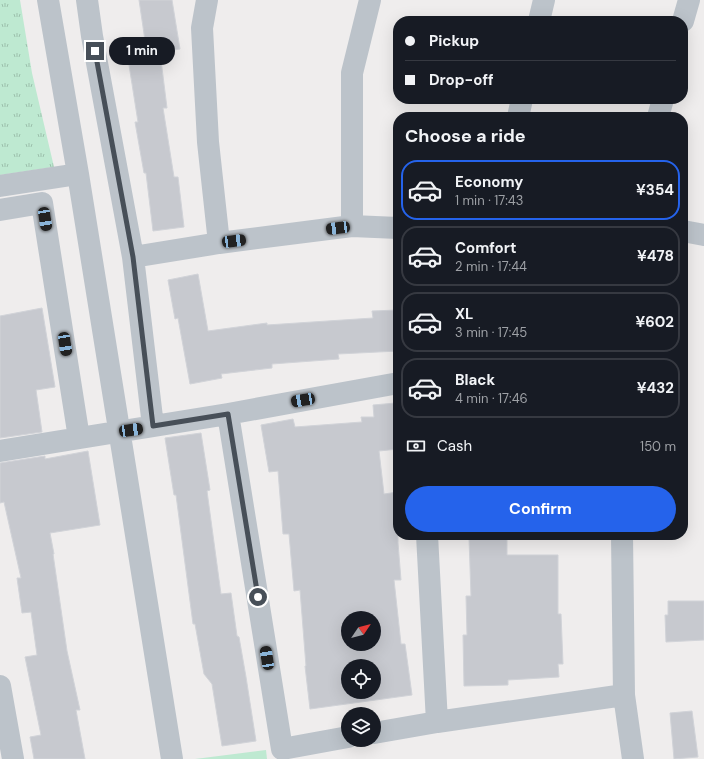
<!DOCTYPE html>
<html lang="en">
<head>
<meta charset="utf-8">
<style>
  :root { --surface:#171b24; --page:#242831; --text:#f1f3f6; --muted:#9ea1a6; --line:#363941; --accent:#2563eb }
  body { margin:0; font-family:"DM Sans",sans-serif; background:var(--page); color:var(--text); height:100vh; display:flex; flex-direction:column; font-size:15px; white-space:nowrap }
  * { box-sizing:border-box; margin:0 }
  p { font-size:13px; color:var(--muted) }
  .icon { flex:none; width:22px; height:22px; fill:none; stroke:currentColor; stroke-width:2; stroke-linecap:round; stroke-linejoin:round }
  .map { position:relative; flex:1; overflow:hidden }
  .sheet { position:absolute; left:393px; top:112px; width:295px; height:428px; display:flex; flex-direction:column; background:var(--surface); border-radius:16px; box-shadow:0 4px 16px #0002 }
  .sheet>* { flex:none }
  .guide { position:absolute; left:393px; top:16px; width:295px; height:88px; border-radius:16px; box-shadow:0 4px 16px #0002; display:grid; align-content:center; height:88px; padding:0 12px; background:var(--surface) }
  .needle { width:26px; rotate:55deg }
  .tools { position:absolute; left:341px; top:611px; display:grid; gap:8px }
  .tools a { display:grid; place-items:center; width:40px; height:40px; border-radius:50%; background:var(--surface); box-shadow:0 4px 16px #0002; font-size:20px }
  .end { position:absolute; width:18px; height:18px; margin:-9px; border:5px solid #474f58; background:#fff; box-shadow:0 0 0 2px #fff }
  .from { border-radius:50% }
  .bubble { position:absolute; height:28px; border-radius:14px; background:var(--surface); box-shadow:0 4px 16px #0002; font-size:13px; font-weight:700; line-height:28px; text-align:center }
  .car { position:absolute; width:12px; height:24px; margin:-12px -6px; border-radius:5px; box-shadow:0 0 3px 1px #0007; background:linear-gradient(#222 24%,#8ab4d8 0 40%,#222 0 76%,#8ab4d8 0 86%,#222 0) }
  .guide b { display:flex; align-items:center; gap:14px; height:38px; font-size:15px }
  .guide b+b { border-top:1px solid var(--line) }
  .guide i { width:10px; height:10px; background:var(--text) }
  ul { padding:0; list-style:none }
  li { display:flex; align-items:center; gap:12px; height:60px; margin:0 8px 6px; padding:0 4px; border:2px solid var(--line); border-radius:16px }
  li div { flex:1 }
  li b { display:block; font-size:15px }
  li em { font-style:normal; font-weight:700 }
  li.on { border-color:var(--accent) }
  li>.icon { width:36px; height:36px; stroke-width:1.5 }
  h2 { padding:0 12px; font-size:18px; line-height:48px }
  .pay { display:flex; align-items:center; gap:10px; height:44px; padding:0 12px; font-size:15px }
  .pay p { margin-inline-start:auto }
  .cta { display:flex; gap:8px; margin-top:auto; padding:8px 12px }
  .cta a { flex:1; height:46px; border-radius:24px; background:var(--accent); color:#fff; font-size:16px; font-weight:700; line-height:46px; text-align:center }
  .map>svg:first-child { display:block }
</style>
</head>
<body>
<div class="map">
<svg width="704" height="759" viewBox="0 0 704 759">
  <defs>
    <pattern id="park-tufts" width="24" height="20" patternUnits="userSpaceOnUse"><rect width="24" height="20" fill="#bee9d1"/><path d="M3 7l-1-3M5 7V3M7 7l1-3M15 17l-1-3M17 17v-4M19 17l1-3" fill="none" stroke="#9cbfac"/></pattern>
  </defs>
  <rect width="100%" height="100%" fill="#efeded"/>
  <path fill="#bee9d1" d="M266 750 267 759H195Z"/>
  <path fill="url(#park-tufts)" d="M0 0H20L32 73 54 167 0 175Z"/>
  <path fill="#c7c9cf" stroke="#d1d3d8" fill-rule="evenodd" d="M139 0H172L180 49 147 54Z
    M161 60 167 108H163L174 177H178L184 227 153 231 146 173H144L135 122H138L129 65Z
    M198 274 208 331 267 323V325L373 318 372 311 398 310V351L338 354 339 359 272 364V368L221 374 222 378 190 384 178 318 175 319 168 280Z
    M42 308 55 387 36 390 42 432 0 438V316Z
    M396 403 398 449 379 451 384 494 398 492V543L401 580H394L401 644H405L412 695 310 709 305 666H306L300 590 294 591 289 534H283L278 471 269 472 261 425 293 419 295 427 362 422 361 417H374L373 405ZM348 618H374V644H348ZM348 666H374V692H348Z
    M201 433 210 490 207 491 221 594 231 593 237 636 239 637 246 677 256 741 222 746 212 684 204 674 195 624H193L176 495H174L165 438Z
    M88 451 100 525 50 533 54 554H53L67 651 80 710H76L85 759H34L30 737 41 735 25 657 37 655 31 612 22 613 17 578H21L4 502 0 503V463L45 456V459Z
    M474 535H507V555H558V614H561L563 664H558L559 677 508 680V685L464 686 463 635H467L466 596H471L469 538H474Z
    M668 601H704V640L666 642 665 615H668Z
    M692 711 698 757 674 759 670 713Z"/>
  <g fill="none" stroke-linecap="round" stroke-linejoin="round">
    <path stroke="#bcc3ca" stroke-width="22" d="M48 0 78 174 172 759
      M87 0 92 36 133 257 153 426
      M207 0 202 28 208 142 219 243
      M539 21 544 0
      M683 21 689 0
      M518 117 522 99
      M658 117 663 99
      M0 186 78 174
      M0 210 42 203 79 438
      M352 226V73L370 0
      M683 231 704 235
      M133 257 219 243 352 226 398 228
      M228 414 282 749 348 737
      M0 451 228 414 393 384H398
      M427 535 437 722
      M622 535 624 695 633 759
      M0 686 13 759
      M374 733 437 722 624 695"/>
  </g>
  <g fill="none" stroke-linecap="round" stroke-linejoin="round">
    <path stroke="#474f58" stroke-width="5" d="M95 51 133 257 153 426 228 414 258 597"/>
  </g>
</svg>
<div class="tools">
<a><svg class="needle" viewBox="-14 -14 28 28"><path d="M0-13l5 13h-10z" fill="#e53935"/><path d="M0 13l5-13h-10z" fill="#9ea1a6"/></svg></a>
<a><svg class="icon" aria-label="locate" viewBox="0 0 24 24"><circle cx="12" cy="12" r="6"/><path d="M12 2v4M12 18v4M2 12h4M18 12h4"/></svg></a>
<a><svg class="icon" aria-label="layers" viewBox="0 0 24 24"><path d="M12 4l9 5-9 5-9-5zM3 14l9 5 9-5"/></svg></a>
</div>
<i class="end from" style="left:258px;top:597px"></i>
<i class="end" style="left:95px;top:51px"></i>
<div class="bubble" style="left:109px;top:37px;width:66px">1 min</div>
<i class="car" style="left:45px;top:219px;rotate:171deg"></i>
<i class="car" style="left:338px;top:228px;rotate:263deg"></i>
<i class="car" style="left:234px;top:241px;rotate:83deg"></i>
<i class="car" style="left:65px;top:344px;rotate:171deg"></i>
<i class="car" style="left:303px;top:400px;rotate:260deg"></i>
<i class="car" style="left:131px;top:430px;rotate:82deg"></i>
<i class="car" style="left:267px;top:658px;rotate:351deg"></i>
<div class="guide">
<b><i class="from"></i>Pickup</b>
<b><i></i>Drop-off</b>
</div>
<section class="sheet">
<h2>Choose a ride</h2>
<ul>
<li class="on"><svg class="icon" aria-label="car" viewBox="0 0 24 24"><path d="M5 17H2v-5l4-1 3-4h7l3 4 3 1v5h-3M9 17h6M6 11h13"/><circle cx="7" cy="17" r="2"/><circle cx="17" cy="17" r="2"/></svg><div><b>Economy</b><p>1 min · 17:43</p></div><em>¥354</em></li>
<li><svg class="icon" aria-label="car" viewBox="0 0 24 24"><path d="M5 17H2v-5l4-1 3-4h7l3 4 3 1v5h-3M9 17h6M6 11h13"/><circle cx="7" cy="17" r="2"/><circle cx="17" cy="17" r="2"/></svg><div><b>Comfort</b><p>2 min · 17:44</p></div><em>¥478</em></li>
<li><svg class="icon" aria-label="car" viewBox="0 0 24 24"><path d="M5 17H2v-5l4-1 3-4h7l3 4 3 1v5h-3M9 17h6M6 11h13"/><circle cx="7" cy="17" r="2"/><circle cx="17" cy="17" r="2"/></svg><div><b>XL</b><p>3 min · 17:45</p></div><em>¥602</em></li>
<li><svg class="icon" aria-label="car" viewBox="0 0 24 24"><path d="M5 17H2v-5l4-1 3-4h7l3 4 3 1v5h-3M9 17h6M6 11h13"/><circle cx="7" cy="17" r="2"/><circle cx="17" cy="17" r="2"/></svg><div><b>Black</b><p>4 min · 17:46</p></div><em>¥432</em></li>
</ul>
<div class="pay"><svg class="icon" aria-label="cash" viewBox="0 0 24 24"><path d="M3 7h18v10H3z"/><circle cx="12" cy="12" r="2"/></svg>Cash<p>150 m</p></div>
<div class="cta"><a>Confirm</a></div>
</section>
</div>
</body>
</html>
